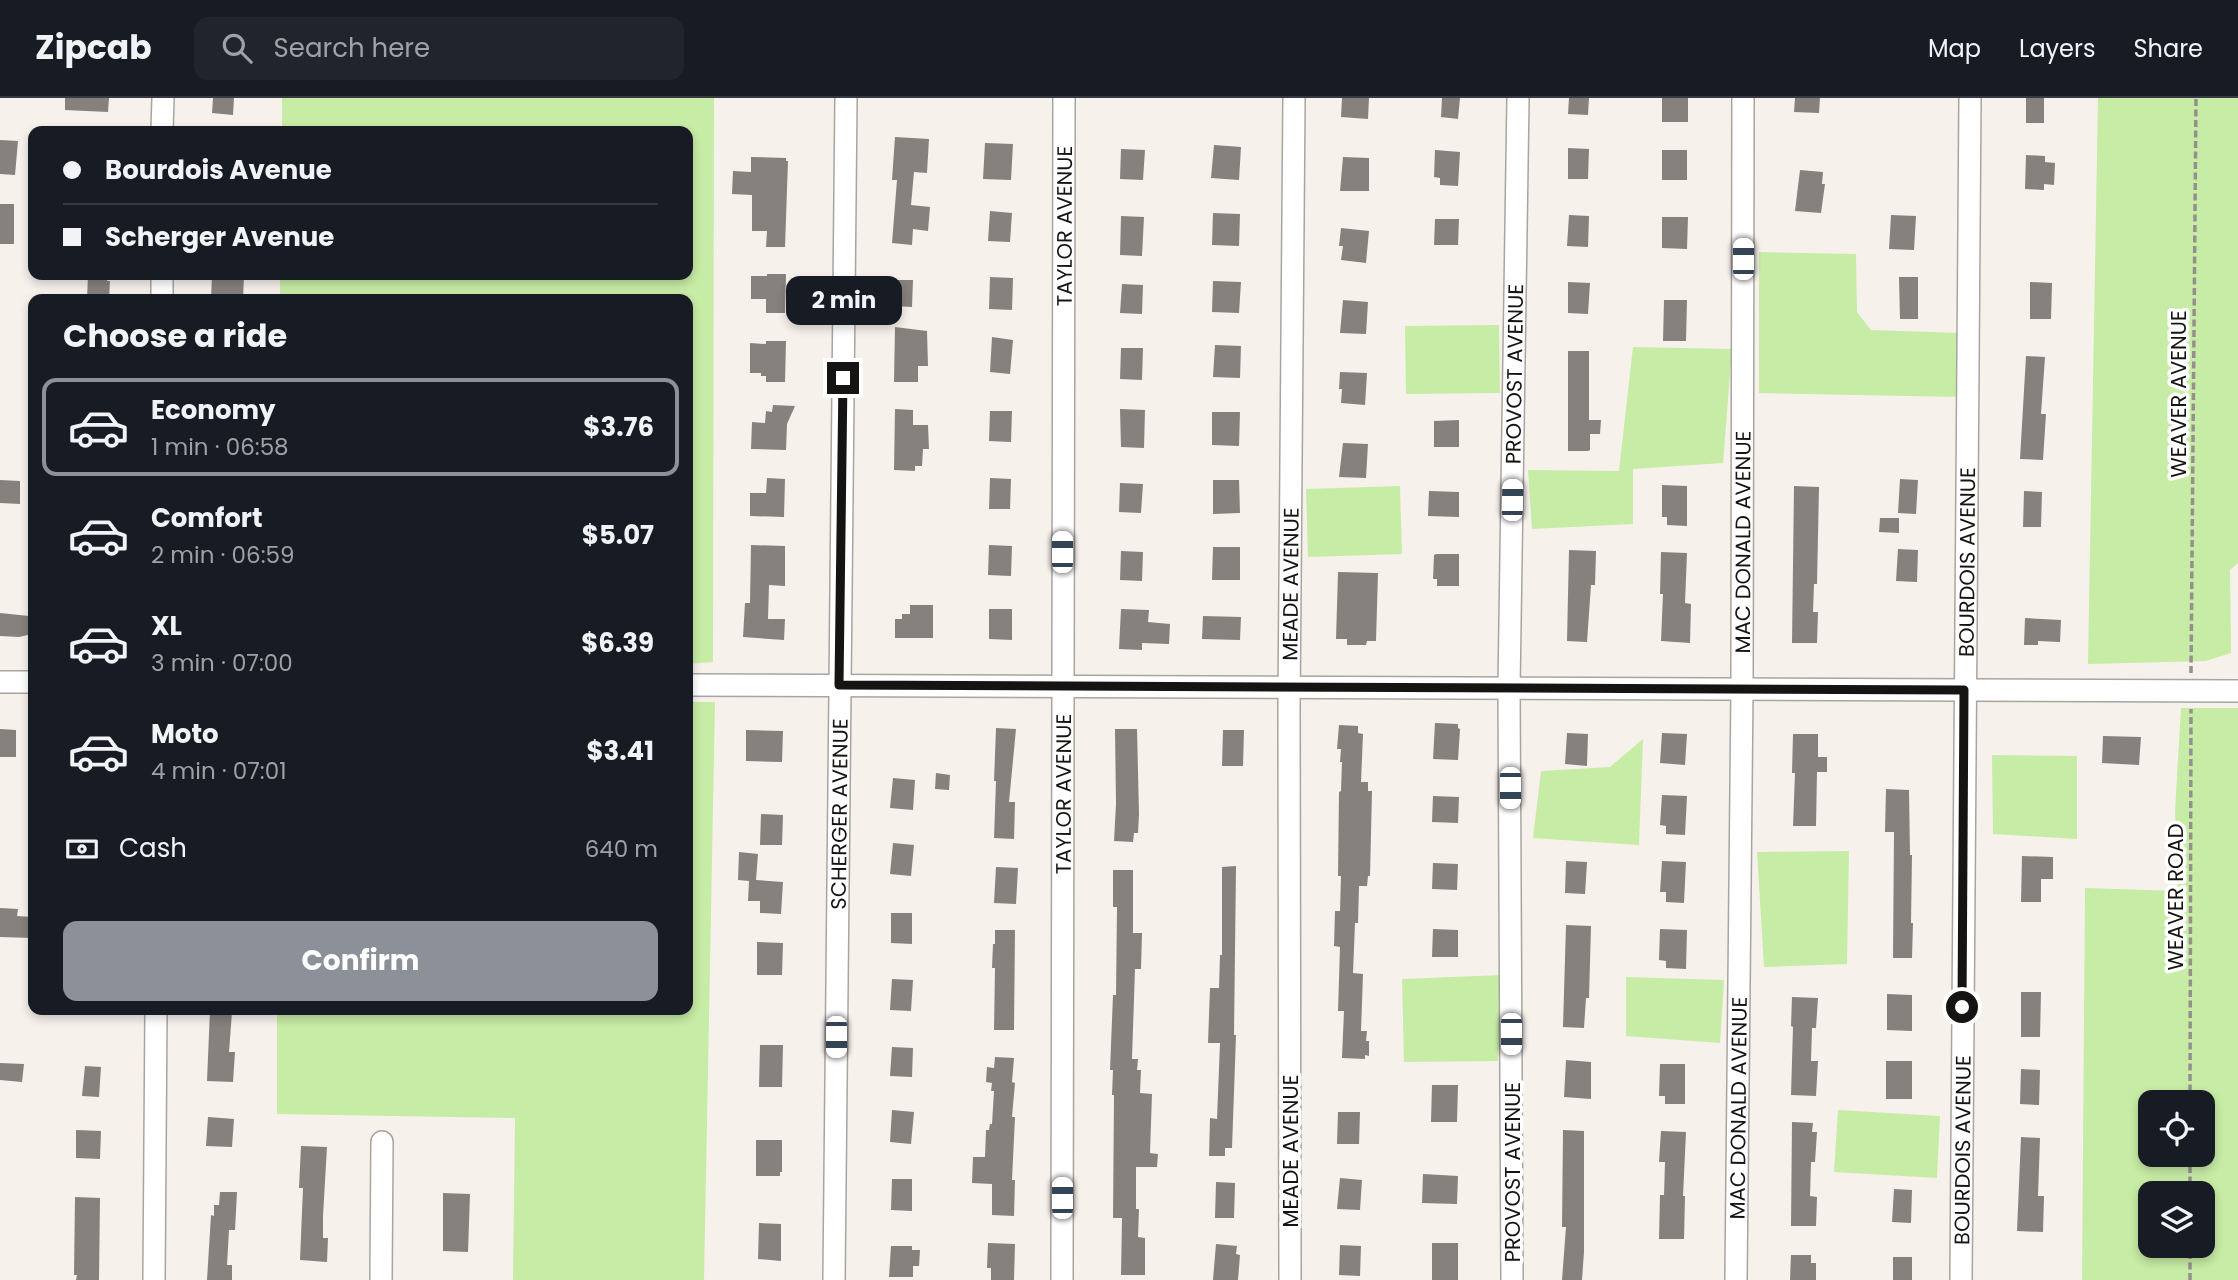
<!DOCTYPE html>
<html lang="en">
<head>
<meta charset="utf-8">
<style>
  :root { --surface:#171b24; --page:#20242c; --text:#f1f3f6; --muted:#9ea1a6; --line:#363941; --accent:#8c9099 }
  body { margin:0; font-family:Poppins,sans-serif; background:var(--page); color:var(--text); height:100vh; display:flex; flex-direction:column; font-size:26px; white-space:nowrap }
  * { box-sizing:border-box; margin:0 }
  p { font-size:23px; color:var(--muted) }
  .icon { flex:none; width:38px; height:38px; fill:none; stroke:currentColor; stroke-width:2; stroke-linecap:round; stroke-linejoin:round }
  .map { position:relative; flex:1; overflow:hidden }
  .sheet { position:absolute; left:28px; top:196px; width:665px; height:721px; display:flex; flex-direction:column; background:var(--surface); border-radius:14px; box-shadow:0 4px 10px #0003 }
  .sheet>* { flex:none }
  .banner { position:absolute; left:28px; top:28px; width:665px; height:154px; border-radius:14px; box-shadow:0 4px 10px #0003; display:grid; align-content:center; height:154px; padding:0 35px; background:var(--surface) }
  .fabs { position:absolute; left:2138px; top:992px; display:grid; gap:14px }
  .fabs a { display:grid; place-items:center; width:77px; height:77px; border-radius:14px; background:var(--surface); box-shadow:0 4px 10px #0003; font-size:35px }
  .end { position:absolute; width:32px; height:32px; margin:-16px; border:9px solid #161412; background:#fff; box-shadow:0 0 0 4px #fff }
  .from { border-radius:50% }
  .bubble { position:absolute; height:49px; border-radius:14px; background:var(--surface); box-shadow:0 4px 10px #0003; font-size:23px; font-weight:700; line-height:49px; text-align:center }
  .car { position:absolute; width:21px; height:42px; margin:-21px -10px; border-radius:9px; box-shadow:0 0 5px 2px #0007; background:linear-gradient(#fff 24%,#345 0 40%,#fff 0 76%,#345 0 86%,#fff 0) }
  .banner b { display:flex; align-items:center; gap:24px; height:66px; font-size:26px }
  .banner b+b { border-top:2px solid var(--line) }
  .banner i { width:18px; height:18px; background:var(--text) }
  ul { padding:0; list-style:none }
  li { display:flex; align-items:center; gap:21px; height:98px; margin:0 14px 10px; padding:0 21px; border:4px solid transparent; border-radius:14px }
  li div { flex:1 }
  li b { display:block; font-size:26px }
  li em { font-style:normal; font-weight:700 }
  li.on { border-color:var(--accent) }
  li>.icon { width:63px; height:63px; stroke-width:1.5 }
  h2 { padding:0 35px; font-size:32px; line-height:84px }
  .pay { display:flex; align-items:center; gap:18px; height:77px; padding:0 35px; font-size:26px }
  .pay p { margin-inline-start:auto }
  .action { display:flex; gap:14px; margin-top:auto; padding:14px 35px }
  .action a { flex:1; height:80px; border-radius:14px; background:var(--accent); color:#fff; font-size:28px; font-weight:700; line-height:80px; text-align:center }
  header { display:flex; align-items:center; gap:42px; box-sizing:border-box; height:98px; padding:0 35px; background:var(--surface); border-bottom:2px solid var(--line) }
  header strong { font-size:33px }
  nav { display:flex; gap:38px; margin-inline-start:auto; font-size:24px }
  .search { width:490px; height:63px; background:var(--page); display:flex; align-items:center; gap:18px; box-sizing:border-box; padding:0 24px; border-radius:14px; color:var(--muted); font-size:26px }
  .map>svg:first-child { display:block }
</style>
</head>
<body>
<header>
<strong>Zipcab</strong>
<div class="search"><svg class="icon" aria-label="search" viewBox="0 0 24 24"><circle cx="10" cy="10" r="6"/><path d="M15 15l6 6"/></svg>Search here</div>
<nav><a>Map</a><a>Layers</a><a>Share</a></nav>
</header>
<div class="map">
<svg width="2238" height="1182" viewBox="0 0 2238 1182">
  <rect width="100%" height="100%" fill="#f7f1ec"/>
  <path fill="#c7eca5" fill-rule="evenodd" d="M282 0H714L713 564 688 566V201H280V177H688V33H282Z
    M2098 0H2238V465L2230 472 2231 555 2206 563 2088 566Z
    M1759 154 1856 156 1857 214 1871 232 1960 235V299L1759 295Z
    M1499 227 1500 295 1406 296 1405 228Z
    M1633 249 1732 251 1723 365 1633 371V426L1532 431 1528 372 1619 373Z
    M1400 388 1402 456 1308 459 1306 391Z
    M688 604H715L704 1182H513L515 1020 277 1016V912H688Z
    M2181 610H2238V1182H2082L2085 790 2178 793 2175 713ZM2151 1004H2203V1057H2151ZM2151 1096H2203V1148H2151Z
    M1643 641 1639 747 1533 740 1541 673 1610 669Z
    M1992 657 2077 658V741L1993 736Z
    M1849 753 1847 866 1764 869 1757 754Z
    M1501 877 1498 963 1404 964 1402 881Z
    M1626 879 1724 882 1720 945 1626 938Z
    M1838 1012 1940 1018 1937 1080 1834 1074Z"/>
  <path fill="#86817d" d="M65 0H109L108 14 65 12Z
    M213 0H234L233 17 212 15Z
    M1342 0H1369L1368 21 1341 19Z
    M1442 0H1460L1458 21 1441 19Z
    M1569 0H1589L1588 17 1568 16Z
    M1662 0H1688V24H1662Z
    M1795 0H1820L1819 15 1794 14Z
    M2026 0H2044V25H2026Z
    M895 39 929 41 927 75 914 74 911 107 930 109 928 133 913 131 912 147 892 145 897 82H892Z
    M0 42 18 43 15 77 0 76Z
    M985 45 1013 46 1011 82 983 81Z
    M1214 47 1241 49 1239 82 1211 80Z
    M1568 50 1589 51 1588 81H1568Z
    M1121 51 1145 52 1143 82 1120 81Z
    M1435 52 1460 54 1458 88 1440 87V80L1434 79Z
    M1662 52H1687V82H1662Z
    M2026 57 2045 58V64L2055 65 2054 87 2044 86V92L2025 91Z
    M751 59 786 60V63H788L785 149H766L767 133H752V97L732 96 733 73 751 74Z
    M1343 59 1369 60V93H1340Z
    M1800 72 1823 74 1822 86H1825L1821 115 1795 113Z
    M0 106H14V146H0Z
    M990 113 1012 115 1010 144 988 143Z
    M1213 115 1240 116 1239 148 1212 147Z
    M1569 117 1589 118 1588 149 1567 148Z
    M1891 117 1916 118 1914 152 1889 151Z
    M1121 118 1144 119 1142 158 1120 157Z
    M1662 119H1688L1687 151 1662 150Z
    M1435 121H1459L1458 147H1434Z
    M1341 130 1369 133 1366 165 1341 162 1343 148H1339Z
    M767 176H786L785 215H766V201H751V178H767Z
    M88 177H108L107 183H110L109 201H87Z
    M212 177 244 178 243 201H211Z
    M990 179 1013 180 1012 212 989 211Z
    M1899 179H1918V221H1900Z
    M895 182H913L912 209 893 208Z
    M1213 183 1241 184 1239 215 1212 214Z
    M1568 184 1590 185 1588 216 1568 215Z
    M2030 184 2052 185 2051 221H2030Z
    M1122 186 1143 187 1142 216 1120 215Z
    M1343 202 1368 204 1366 236 1340 235Z
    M1664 202H1687L1686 243H1663Z
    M895 229 927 233 928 268H918V284H894Z
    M992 239 1013 242 1010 276 990 274Z
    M766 243H786L785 284H766V278H761V275H750V245L766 246Z
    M1215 247 1241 248 1240 280 1213 279Z
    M1121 250H1143L1142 282 1120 281Z
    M1568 253H1589V322H1601L1600 336H1590V352L1588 353H1568Z
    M2026 258 2045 259 2041 316H2046L2043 362 2020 361Z
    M1340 274 1367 275 1365 307 1341 305 1342 291H1339Z
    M773 307 795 308 787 326 786 352 751 351 752 324 765 325 766 313 772 314Z
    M895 311 913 312V327H928L929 351H923L922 368H915V373L894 372Z
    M1120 311 1145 312 1144 350 1121 349Z
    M990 313H1012L1011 344 989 343Z
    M1212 314H1240L1239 348 1212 347Z
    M1459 322V349H1434V323Z
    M1343 345 1368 346 1366 380 1339 379Z
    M767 380 785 381 784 419 750 418V395H766Z
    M990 380 1011 381 1010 411H989Z
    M1900 381 1918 382 1916 416 1898 415Z
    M0 382 20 383V406L0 405Z
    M1213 382H1239L1240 415 1213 416Z
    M1120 385 1143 386 1141 415 1119 414Z
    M1662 387 1687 388V428L1667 427V419H1662Z
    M1794 388 1819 389 1817 486H1814L1813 514H1818L1817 545H1792Z
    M1429 393 1459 394V419L1428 418Z
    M2024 393 2042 394 2041 429H2023Z
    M1880 420H1899V435L1879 434Z
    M751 447 785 448V488L769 487 768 521H785L784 542 743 539 745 505H750Z
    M989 447 1012 448 1011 478 988 477Z
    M1213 449H1240V482H1212Z
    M1898 451 1918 452 1917 484 1896 483Z
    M1569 452 1596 453 1595 487H1591L1587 544 1567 543Z
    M1121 453 1143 454 1142 483 1120 482Z
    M1661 454 1687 455 1685 505 1691 506 1690 545 1661 543 1663 496H1660Z
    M1436 456H1459V488H1437V481H1433L1434 457Z
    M1338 474 1378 475 1376 543H1367L1366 547H1347V541H1336Z
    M910 507H933V540H895V521H902V516H910Z
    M989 511H1012V542L989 541Z
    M1121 511 1149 512 1148 524 1170 526 1169 546 1142 545V552L1119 551Z
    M0 515 29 518 28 537 19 539 0 538Z
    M1203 518 1241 519 1240 542 1202 541Z
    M2025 520 2061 522 2060 544 2038 543V547H2024Z
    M1435 625 1458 626V630L1460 631 1458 662 1433 661Z
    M1339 627 1358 628V635L1363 636 1361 684H1368V693H1372L1370 778H1368L1367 788H1359L1358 825H1355L1353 875 1363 876 1361 933H1367L1366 943H1369V958L1365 957V961L1342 960 1344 913H1338L1340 849 1334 848 1335 813H1340L1341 778H1338L1339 694 1341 693 1342 664H1340L1341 651H1337Z
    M996 630 1016 631 1009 704H1015L1014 741 994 740 996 683H994Z
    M0 631 16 632V659H0Z
    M1115 631H1137L1139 716 1138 735H1134L1133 744 1114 743 1116 706Z
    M746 632 783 633 782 664 746 663Z
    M1223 632H1244L1243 668H1222Z
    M1567 635 1588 636 1587 668 1565 666Z
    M1662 635 1687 636 1685 667 1660 665Z
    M1793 636H1818V659H1827V674H1817L1816 728H1793L1795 675H1792Z
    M2103 638 2141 639 2139 667 2102 665Z
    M936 675 950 677 949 692 935 691Z
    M893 680 915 682 913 712 890 710Z
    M1886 691 1909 692 1910 757H1912L1911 825H1913L1912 860H1893L1894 734H1885Z
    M1662 697 1687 698 1685 737 1666 736V728L1660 727Z
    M1433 698 1459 699 1458 725 1432 724Z
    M761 716 783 717 782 747H760Z
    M893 745 914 747 911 778 890 776Z
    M739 754 758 756 756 782 783 784 781 816 760 815V803H748L749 783 738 782Z
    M2022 758 2053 759V781H2041V804H2021Z
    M1566 763 1587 764 1585 796 1565 795Z
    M1662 763 1686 764 1684 805 1666 804V794H1660Z
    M1433 765 1458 766 1457 792 1432 791Z
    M1236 768 1234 937H1236L1232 1050H1225V1058H1209L1210 1020 1217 1021 1220 945H1208L1210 890H1219L1220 857H1222V769Z
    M996 769 1018 770 1016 806 994 805Z
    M1113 772H1133V835H1142L1141 871H1135L1132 961H1138L1137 972H1141L1140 995 1152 996 1150 1055 1158 1056 1157 1069H1136V1111H1139L1138 1139 1145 1140V1177H1121L1122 1120H1113L1114 997H1112L1113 972H1110L1113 897H1116L1117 809H1113Z
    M0 810 18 811 17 818 33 819 32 840 0 839Z
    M891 815H912V846L891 845Z
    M1566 827 1591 828 1589 900H1586L1584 930 1563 929Z
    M1433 831 1458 832V859H1432Z
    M1660 831 1687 832 1686 871 1666 870V863L1659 862Z
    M995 832H1015L1014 932H994L995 870H992L993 846H995Z
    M757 844 783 845 782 877H757Z
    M892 881 913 882 911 913 890 912Z
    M2021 894H2041L2040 939H2021Z
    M1887 896 1912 897V933L1887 932Z
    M1792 899 1818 900 1816 930H1812L1811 963H1818L1816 998 1791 997 1793 929 1791 928Z
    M210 912H230L232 914 229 954H235L233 984 207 983Z
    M760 947H783L782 989H759Z
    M892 949 913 950 912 979 890 978Z
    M995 959 1014 960 1012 984 1015 985 1012 1019H1015L1012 1082H1015L1014 1118 992 1117V1086L972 1085 973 1059H985L986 1032H989L990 1026H992L994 993H991L992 985 986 984 987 969 994 970Z
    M1566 962 1591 964V1001L1564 999Z
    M1886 963H1912V1001H1886Z
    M0 965 24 966 22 984 0 982Z
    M1660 966H1685V1006H1665V998H1659Z
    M85 968 101 969 99 999 82 998Z
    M2021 971 2040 972 2039 1007 2020 1006Z
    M1432 987H1458L1457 1024H1431Z
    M892 1012 914 1014 911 1046 890 1044Z
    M1338 1014H1360L1359 1046H1337Z
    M208 1019 234 1021 232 1049 206 1048Z
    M1792 1024 1813 1025 1812 1034H1817L1815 1064H1811L1810 1098 1817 1099 1816 1128H1791Z
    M76 1032 101 1033 100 1061 76 1060Z
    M1563 1032 1584 1033V1154L1582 1182H1562L1566 1129H1562Z
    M1661 1033 1686 1034 1683 1098H1685L1684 1141H1659L1660 1097H1664L1665 1064H1659Z
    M2021 1039 2040 1040 2038 1098H2044L2043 1134 2017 1133Z
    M756 1042H782V1074H780V1078H756Z
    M301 1048 327 1049 323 1118V1140H328L327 1164 300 1162 303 1090H299Z
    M1423 1076 1458 1078 1457 1106 1422 1105Z
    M1340 1080 1362 1082 1360 1112 1337 1111Z
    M892 1081H912V1113L891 1112Z
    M1216 1084 1235 1085 1234 1120H1215Z
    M1894 1091 1912 1092 1911 1125 1892 1124Z
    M220 1094H237L235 1132H229L227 1167H232V1182H207L211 1117 214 1118V1107H219Z
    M443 1095 470 1096 468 1154 443 1153Z
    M75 1099 100 1100 99 1182H76L77 1177H74Z
    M759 1125 781 1126V1163L758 1161Z
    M988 1145 1015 1146 1014 1182H991V1170H987Z
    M1432 1145H1458V1182H1432Z
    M1216 1146 1237 1148 1236 1156 1240 1157 1238 1182H1213Z
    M1340 1147 1361 1148 1360 1178 1339 1177Z
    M891 1148H912V1152H920L919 1168H913V1179H889Z
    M1791 1157H1811V1165H1816V1182H1790Z
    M1893 1159H1912V1182H1893Z"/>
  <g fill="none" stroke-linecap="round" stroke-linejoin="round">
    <g stroke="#aaa4a0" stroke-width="24">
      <g id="minor">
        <path d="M162 33 163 0"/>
        <path d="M162 201V177"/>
        <path d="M0 584H33"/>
        <path d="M688 587 2238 593"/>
        <path d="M154 1182 156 912"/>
        <path d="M381 1182 382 1044"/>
        <path id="s1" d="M834 1182 846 0"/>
        <path id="s2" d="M1062 1182 1064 0"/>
        <path id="s3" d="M1290 1182 1289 608 1294 0"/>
        <path id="s4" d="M1512 1182 1509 590 1518 0"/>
        <path id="s5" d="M1736 1182 1742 591 1743 0"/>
        <path id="s6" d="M1961 1182 1970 0"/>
      </g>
    </g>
    <path stroke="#95908d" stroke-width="3.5" stroke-dasharray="7 3.5" stroke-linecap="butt" d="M2191 575 2196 0
      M2190 1004 2191 611
      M2190 1096V1057
      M2190 1182V1148"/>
    <use href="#minor" stroke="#fff" stroke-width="21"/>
  </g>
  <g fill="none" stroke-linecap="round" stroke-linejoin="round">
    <path stroke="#161412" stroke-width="9" d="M843 280 839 587 1964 592 1962 909"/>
  </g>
  <g text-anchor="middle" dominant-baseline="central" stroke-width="7" stroke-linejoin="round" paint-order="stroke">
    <g font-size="21" fill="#161412" stroke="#fff">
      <text stroke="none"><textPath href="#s2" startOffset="1054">TAYLOR AVENUE</textPath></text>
      <text stroke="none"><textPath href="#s4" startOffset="906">PROVOST AVENUE</textPath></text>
      <text transform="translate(2178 296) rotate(-90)">WEAVER AVENUE</text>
      <text stroke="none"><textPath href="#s5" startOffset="738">MAC DONALD AVENUE</textPath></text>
      <text stroke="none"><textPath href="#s6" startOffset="718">BOURDOIS AVENUE</textPath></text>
      <text stroke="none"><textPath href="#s3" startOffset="696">MEADE AVENUE</textPath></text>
      <text stroke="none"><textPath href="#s2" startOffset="486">TAYLOR AVENUE</textPath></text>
      <text stroke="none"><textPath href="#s1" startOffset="466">SCHERGER AVENUE</textPath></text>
      <text transform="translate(2175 799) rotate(-90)">WEAVER ROAD</text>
      <text stroke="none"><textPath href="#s5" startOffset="172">MAC DONALD AVENUE</textPath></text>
      <text transform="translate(1290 1053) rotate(-90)">MEADE AVENUE</text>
      <text stroke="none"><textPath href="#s6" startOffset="130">BOURDOIS AVENUE</textPath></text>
      <text transform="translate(1512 1074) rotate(-90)">PROVOST AVENUE</text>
    </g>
  </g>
</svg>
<div class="fabs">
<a><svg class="icon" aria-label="locate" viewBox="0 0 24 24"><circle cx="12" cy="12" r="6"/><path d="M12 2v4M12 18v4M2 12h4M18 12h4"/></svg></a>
<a><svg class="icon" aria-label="layers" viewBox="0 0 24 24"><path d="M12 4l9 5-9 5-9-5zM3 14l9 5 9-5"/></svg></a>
</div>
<i class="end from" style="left:1962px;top:909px"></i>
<i class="end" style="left:843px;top:280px"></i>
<div class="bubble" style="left:786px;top:178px;width:116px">2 min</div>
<i class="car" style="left:1743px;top:161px;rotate:0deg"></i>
<i class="car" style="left:1512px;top:402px;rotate:1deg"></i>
<i class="car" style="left:1062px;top:454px;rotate:0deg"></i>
<i class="car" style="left:1510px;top:690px;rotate:180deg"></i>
<i class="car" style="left:1511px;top:936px;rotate:180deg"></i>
<i class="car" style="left:836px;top:939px;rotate:180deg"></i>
<i class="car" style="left:1062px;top:1100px;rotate:0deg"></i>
<div class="banner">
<b><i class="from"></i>Bourdois Avenue</b>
<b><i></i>Scherger Avenue</b>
</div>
<section class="sheet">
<h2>Choose a ride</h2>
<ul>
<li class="on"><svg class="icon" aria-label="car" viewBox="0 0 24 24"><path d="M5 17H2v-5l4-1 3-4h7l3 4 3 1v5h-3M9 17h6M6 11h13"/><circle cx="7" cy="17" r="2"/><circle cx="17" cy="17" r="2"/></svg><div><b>Economy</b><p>1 min · 06:58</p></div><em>$3.76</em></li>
<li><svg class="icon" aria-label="car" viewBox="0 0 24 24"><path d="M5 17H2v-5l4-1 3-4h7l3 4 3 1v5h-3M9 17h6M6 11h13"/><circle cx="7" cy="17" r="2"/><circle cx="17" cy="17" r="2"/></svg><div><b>Comfort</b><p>2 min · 06:59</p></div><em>$5.07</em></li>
<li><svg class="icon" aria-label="car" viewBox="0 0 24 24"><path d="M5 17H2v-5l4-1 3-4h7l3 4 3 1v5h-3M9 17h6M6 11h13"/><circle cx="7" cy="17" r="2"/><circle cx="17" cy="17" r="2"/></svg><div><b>XL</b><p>3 min · 07:00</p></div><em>$6.39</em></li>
<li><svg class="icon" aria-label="car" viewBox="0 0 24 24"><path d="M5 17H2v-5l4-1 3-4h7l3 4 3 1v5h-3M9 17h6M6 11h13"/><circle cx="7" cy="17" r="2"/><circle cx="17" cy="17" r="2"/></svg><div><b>Moto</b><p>4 min · 07:01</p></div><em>$3.41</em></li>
</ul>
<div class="pay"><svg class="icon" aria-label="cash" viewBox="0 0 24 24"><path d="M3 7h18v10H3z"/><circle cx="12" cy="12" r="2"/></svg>Cash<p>640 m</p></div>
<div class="action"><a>Confirm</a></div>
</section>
</div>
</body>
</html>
